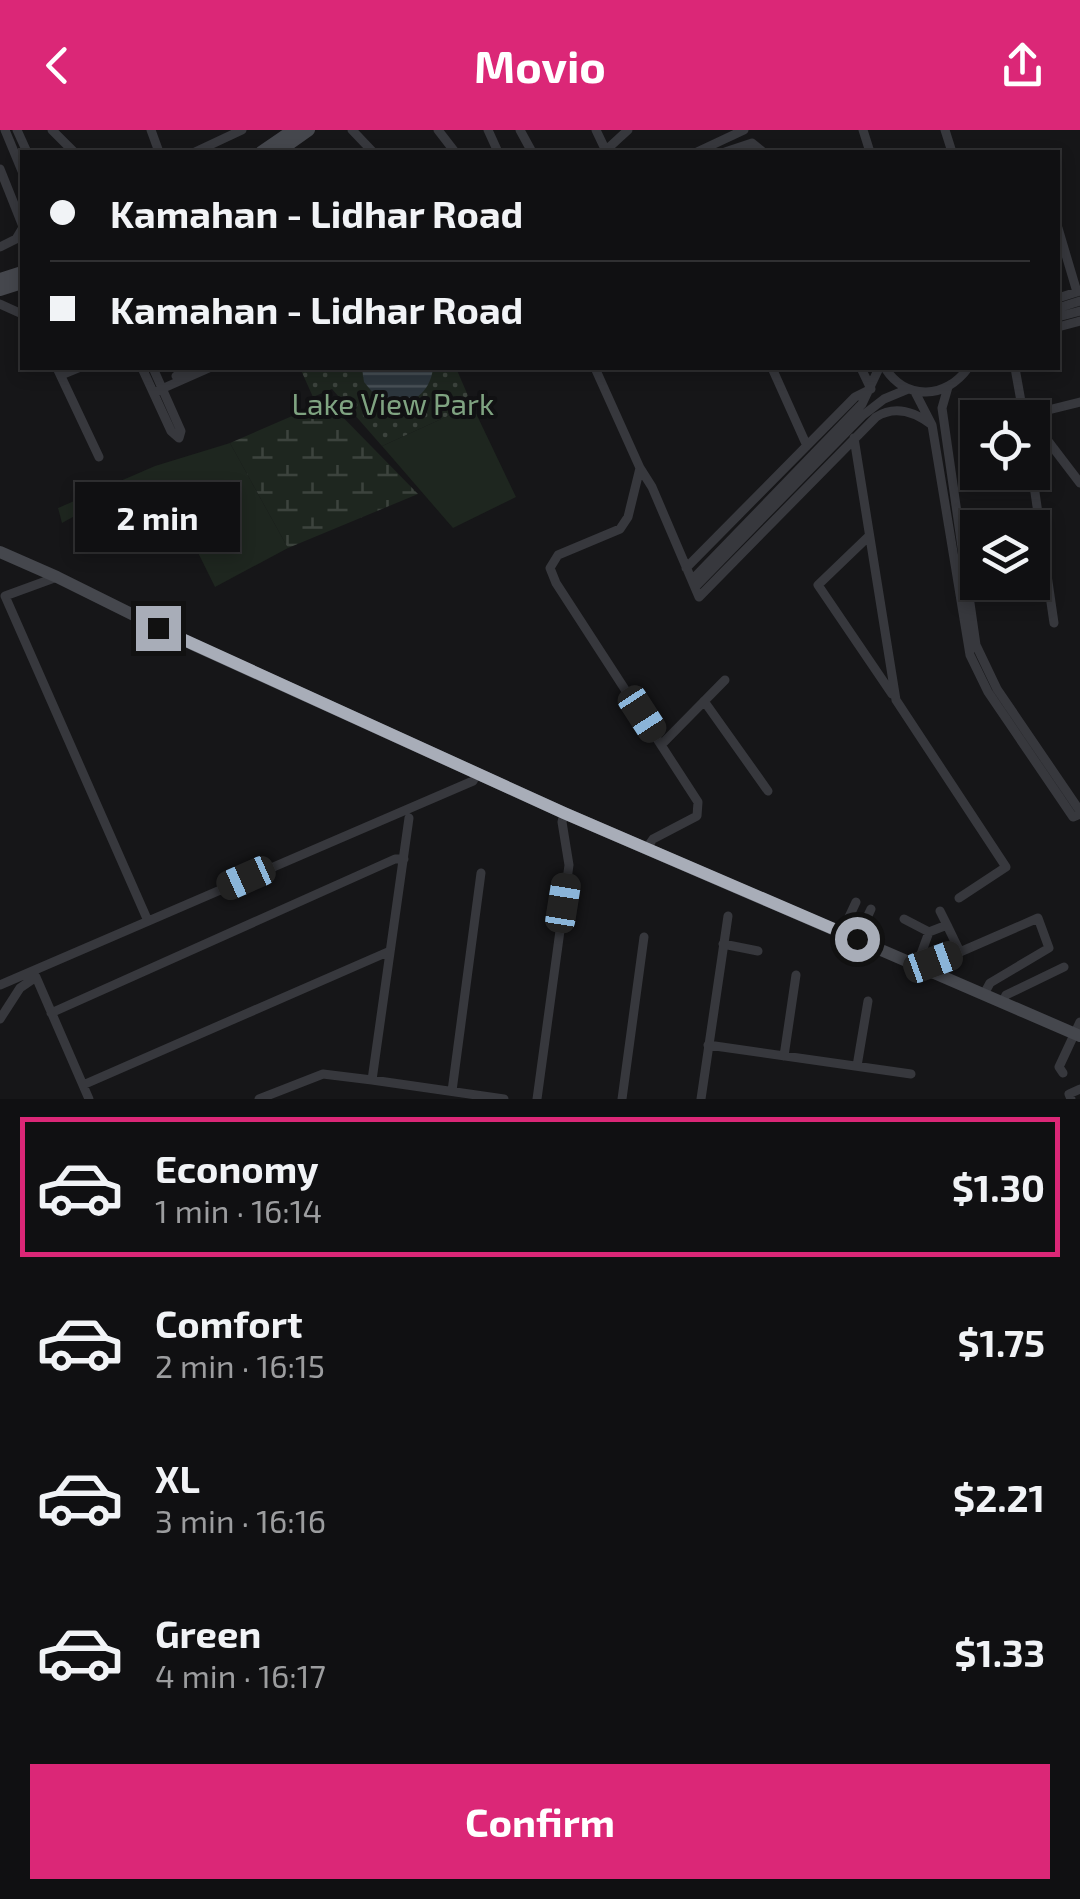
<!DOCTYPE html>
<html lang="en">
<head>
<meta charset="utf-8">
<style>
  :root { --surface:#101012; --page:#19191b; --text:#f1f3f6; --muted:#9c9d9f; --line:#303032; --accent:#db2777 }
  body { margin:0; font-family:"Exo 2",sans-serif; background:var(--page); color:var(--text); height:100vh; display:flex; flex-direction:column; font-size:38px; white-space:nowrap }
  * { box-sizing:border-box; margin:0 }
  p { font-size:32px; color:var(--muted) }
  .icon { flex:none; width:55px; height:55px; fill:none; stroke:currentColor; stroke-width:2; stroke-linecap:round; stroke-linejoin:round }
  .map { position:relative; height:969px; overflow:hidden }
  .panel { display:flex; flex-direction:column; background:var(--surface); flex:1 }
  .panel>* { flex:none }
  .banner { position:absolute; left:20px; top:20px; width:1040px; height:220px; border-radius:0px; box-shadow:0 5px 15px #0003,0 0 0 2px var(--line); display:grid; align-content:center; height:220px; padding:0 30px; background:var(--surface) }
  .tools { position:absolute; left:960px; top:270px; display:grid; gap:20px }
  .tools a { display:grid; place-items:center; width:90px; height:90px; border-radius:0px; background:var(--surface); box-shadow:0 5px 15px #0003,0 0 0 2px var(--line); font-size:50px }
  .end { position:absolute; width:45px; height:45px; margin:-22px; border:12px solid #a8adb8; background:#111; box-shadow:0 0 0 5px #111 }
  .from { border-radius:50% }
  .bubble { position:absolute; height:70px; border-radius:0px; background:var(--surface); box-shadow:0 5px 15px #0003,0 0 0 2px var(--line); font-size:32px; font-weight:700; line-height:70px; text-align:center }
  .car { position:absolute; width:30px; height:60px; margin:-30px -15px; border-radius:12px; box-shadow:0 0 8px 2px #0007; background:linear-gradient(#222 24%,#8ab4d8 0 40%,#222 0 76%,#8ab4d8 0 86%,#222 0) }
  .banner b { display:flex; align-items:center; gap:35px; height:95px; font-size:38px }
  .banner b+b { border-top:2px solid var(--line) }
  .banner i { width:25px; height:25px; background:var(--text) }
  ul { padding:18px 0 0; list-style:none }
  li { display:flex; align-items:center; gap:30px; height:140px; margin:0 20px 15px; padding:0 10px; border:5px solid transparent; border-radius:0px }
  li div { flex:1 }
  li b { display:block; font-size:38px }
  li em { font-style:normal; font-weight:700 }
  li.current { border-color:var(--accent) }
  li>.icon { width:90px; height:90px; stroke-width:1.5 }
  .cta { display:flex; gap:20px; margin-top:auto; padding:20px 30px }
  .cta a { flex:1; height:115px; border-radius:0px; background:var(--accent); color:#fff; font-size:40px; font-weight:700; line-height:115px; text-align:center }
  header { display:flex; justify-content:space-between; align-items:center; height:130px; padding:0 30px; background:var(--accent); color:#fff; font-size:45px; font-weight:700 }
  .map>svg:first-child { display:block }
</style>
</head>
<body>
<header><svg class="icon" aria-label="back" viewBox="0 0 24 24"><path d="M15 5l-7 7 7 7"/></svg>Movio<svg class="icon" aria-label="share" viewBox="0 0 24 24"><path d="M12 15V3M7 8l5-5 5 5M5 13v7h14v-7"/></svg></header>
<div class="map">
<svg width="1080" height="969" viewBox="0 0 1080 969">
  <defs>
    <pattern id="wetland-marsh" width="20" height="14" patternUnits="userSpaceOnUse" patternTransform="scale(2.5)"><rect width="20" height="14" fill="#1e261f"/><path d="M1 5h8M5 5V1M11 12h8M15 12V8" fill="none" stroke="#3c433d"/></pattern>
    <pattern id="park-dots" width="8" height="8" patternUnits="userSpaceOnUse" patternTransform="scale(2.5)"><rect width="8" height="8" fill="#1e261f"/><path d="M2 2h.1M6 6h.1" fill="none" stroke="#3c433d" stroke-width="1.8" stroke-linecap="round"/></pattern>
    <pattern id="water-rules" width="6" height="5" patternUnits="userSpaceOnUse" patternTransform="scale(2.5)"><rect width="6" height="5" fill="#2c353c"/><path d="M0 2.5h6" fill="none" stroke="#485056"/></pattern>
  </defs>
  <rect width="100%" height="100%" fill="#161618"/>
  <path fill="#1e261f" d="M472 275 516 367 453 398 382 316Z
    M230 313 288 418 215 457 169 364 116 382 102 371 62 393 58 378 155 336Z"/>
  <path fill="url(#wetland-marsh)" d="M327 271 418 364 288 418 230 313Z"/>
  <path fill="url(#park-dots)" d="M300 238H456L472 275 382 316 332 259 313 267Z"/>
  <path fill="url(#water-rules)" d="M362 238H433C430 264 412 272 389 282L364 252Z"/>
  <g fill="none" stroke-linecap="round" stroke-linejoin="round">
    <path stroke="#37383d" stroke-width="9" d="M5 0 22 41
      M17 0 27 22
      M52 0 74 22
      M151 0 159 22
      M352 0 373 22
      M438 0 455 22
      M488 0 498 22
      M520 0 532 22
      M596 0 606 21
      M863 0 870 22
      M945 0 952 22
      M195 22 242 0
      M604 22 628 0
      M697 22 744 0
      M725 22 752 13 763 22
      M0 39 22 94
      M1058 98 1077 162
      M0 117 16 109 22 99
      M1058 168 1080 161
      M0 174 22 184
      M1058 178 1080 171
      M1058 187 1080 181
      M1058 197 1080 191
      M57 238 99 327
      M142 238 171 301 179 308
      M153 238 181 301 179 308
      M595 238 640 338 628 387 620 399 558 425 550 438 556 453 698 672 697 686 653 709 646 719
      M772 238 807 316
      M885 238C906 271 946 269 968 238
      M1015 238 1024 288
      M61 245 78 238
      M176 246 194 238
      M948 257 942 278 976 515 997 559 1080 681
      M157 261 209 238
      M915 262 932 295 970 525 988 562 1073 687 1080 684
      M1024 286 1080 272
      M1032 290 1080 353
      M854 308 896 570 1006 737 959 768
      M640 338 652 357 699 467 876 287C895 275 915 282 932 295
      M1032 342 1054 493
      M869 406 818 455 892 564
      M686 438 855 267 871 259 861 238
      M57 447 5 466 148 791
      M692 450 862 274 879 238
      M695 457 862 286 884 269 908 259
      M704 571 768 661
      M661 615 725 550
      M409 688 372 950 504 969
      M940 781 947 795
      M904 789 929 802
      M842 802 856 772
      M857 809 871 779
      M723 814 758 821
      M960 822 1038 788 1049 818 990 853 984 864
      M917 835 929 802 947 795 960 822 933 832 930 840
      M0 855 473 651 477 644
      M1002 873 1006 865 1064 837
      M51 883 395 729H404
      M0 889 20 858 36 847 89 969
      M708 915 911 944
      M784 926 796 845
      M857 936 868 871
      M1063 943 1059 937 1080 892
      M83 955 390 821
      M452 961 481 743
      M259 969 323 944 372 950
      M537 969 569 735 562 692 564 683
      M622 969 644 807
      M701 969 728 786
      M1071 969 1069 964 1080 959"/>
    <path stroke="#45474d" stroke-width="12" d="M261 22 293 0
      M278 22 309 0
      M0 149 22 142
      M0 160 22 153
      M0 422 57 447 192 514 564 683 1080 906"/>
  </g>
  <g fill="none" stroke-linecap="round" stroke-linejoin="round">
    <path stroke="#a8adb8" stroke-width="12" d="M158 498 564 683 857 809"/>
  </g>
  <g text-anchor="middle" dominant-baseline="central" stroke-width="8" stroke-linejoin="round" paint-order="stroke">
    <g font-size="30" fill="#7fa381" stroke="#111113">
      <text x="393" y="273">Lake View Park</text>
    </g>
  </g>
</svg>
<div class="tools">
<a><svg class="icon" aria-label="locate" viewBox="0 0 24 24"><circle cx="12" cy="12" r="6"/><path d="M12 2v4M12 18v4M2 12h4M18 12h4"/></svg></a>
<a><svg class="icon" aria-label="layers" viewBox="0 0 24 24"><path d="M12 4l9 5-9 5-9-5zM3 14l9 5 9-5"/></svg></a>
</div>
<i class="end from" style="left:857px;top:809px"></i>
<i class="end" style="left:158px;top:498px"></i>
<div class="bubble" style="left:75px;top:352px;width:165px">2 min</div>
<i class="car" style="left:642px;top:584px;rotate:147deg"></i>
<i class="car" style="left:246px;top:748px;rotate:246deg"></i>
<i class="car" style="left:563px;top:773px;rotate:9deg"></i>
<i class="car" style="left:933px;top:832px;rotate:70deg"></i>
<div class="banner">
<b><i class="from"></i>Kamahan - Lidhar Road</b>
<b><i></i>Kamahan - Lidhar Road</b>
</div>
</div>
<section class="panel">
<ul>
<li class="current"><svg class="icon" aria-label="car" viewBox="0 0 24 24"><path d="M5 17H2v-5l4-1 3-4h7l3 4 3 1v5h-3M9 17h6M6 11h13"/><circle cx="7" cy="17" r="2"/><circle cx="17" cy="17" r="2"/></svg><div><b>Economy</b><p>1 min · 16:14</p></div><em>$1.30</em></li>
<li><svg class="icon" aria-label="car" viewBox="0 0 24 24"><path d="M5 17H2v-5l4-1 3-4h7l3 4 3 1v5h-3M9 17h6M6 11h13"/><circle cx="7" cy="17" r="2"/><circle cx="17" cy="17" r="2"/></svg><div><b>Comfort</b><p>2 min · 16:15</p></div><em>$1.75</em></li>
<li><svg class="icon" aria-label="car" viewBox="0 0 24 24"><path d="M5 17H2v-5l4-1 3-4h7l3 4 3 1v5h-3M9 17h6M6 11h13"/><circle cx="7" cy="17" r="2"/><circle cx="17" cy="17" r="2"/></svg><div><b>XL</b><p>3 min · 16:16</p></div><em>$2.21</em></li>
<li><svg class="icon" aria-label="car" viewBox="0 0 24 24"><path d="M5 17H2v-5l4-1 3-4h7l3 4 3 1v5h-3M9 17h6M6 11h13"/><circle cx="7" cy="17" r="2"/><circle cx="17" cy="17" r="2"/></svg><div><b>Green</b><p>4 min · 16:17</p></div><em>$1.33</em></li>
</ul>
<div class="cta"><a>Confirm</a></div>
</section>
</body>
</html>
